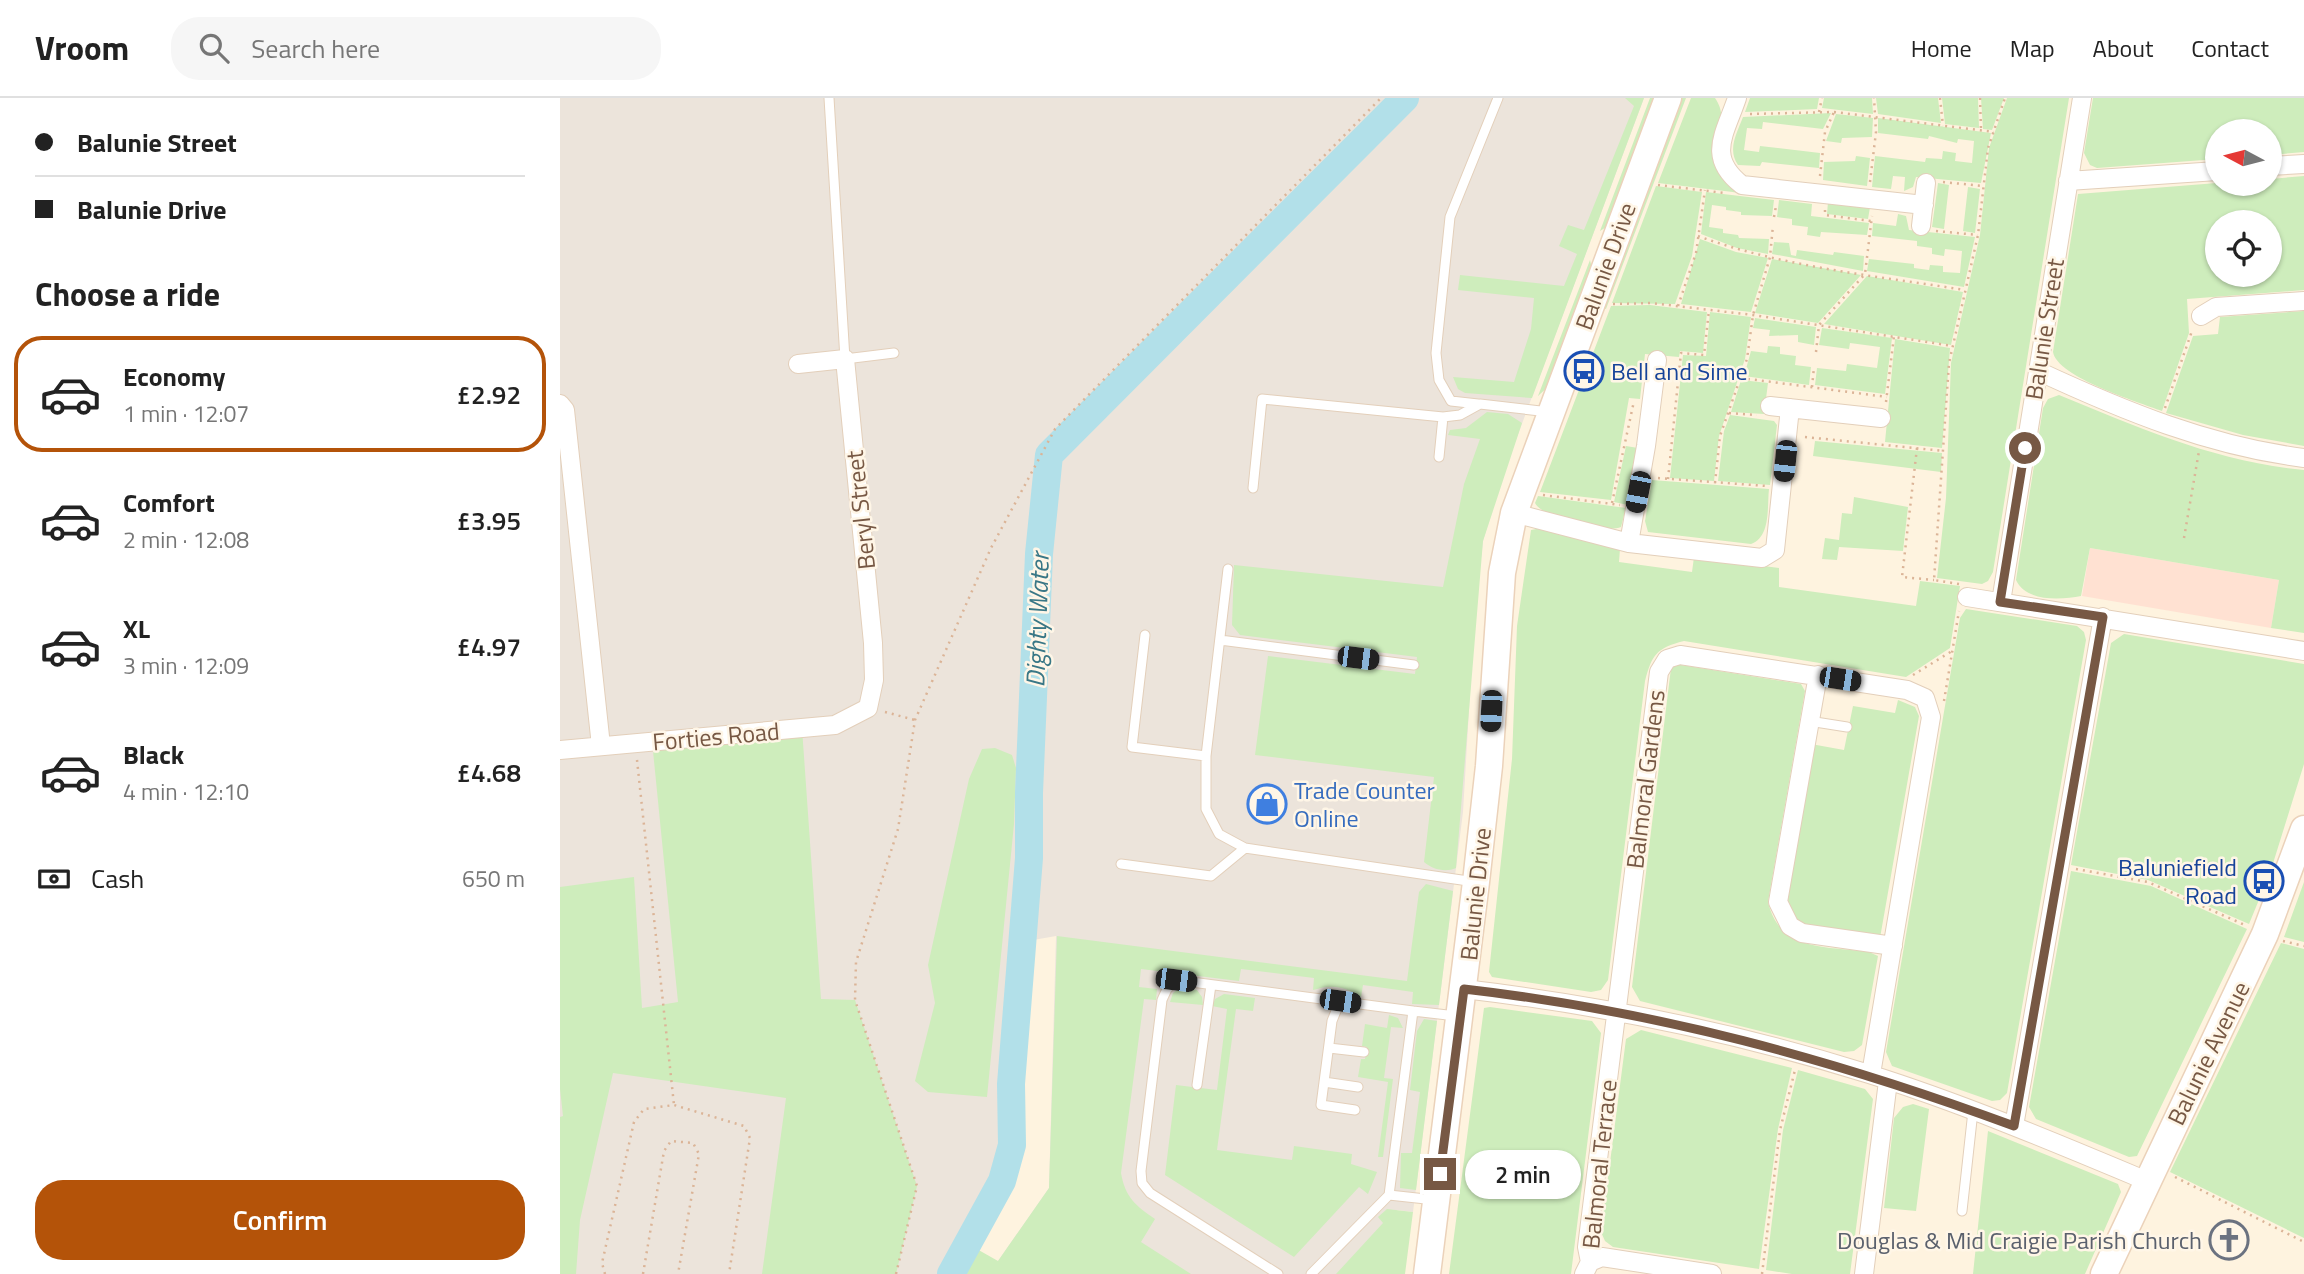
<!DOCTYPE html>
<html lang="en">
<head>
<meta charset="utf-8">
<style>
  :root { --surface:#fff; --page:#f6f6f6; --text:#222; --muted:#767676; --line:#e0e0e0; --accent:#b45309 }
  body { margin:0; font-family:"Titillium Web",sans-serif; background:var(--page); color:var(--text); height:100vh; display:flex; flex-direction:column; font-size:26px; white-space:nowrap }
  * { box-sizing:border-box; margin:0 }
  p { font-size:23px; color:var(--muted) }
  .icon { flex:none; width:38px; height:38px; fill:none; stroke:currentColor; stroke-width:2; stroke-linecap:round; stroke-linejoin:round }
  .map { position:relative; flex:1; overflow:hidden }
  .side { display:flex; flex-direction:column; background:var(--surface); width:560px }
  .side>* { flex:none }
  .hud { display:grid; align-content:center; height:154px; padding:0 35px; background:var(--surface) }
  .needle { width:46px; rotate:277deg }
  .fabs { position:absolute; left:1645px; top:21px; display:grid; gap:14px }
  .fabs a { display:grid; place-items:center; width:77px; height:77px; border-radius:50%; background:var(--surface); box-shadow:0 2px 5px #0004; font-size:35px }
  .end { position:absolute; width:32px; height:32px; margin:-16px; border:9px solid #775844; background:#fff; box-shadow:0 0 0 4px #fff }
  .from { border-radius:50% }
  .bubble { position:absolute; height:49px; border-radius:24px; background:var(--surface); box-shadow:0 2px 5px #0004; font-size:23px; font-weight:600; line-height:49px; text-align:center }
  .car { position:absolute; width:21px; height:42px; margin:-21px -10px; border-radius:9px; box-shadow:0 0 5px 2px #0007; background:linear-gradient(#222 24%,#8ab4d8 0 40%,#222 0 76%,#8ab4d8 0 86%,#222 0) }
  .hud b { display:flex; align-items:center; gap:24px; height:66px; font-size:26px }
  .hud b+b { border-top:2px solid var(--line) }
  .hud i { width:18px; height:18px; background:var(--text) }
  ul { padding:0; list-style:none }
  li { display:flex; align-items:center; gap:21px; height:116px; margin:0 14px 10px; padding:0 21px; border:4px solid transparent; border-radius:28px }
  li div { flex:1 }
  li b { display:block; font-size:26px }
  li em { font-style:normal; font-weight:600 }
  li.current { border-color:var(--accent) }
  li>.icon { width:63px; height:63px; stroke-width:1.5 }
  h2 { padding:0 35px; font-size:32px; line-height:84px }
  .pay { display:flex; align-items:center; gap:18px; height:77px; padding:0 35px; font-size:26px }
  .pay p { margin-inline-start:auto }
  .action { display:flex; gap:14px; margin-top:auto; padding:14px 35px }
  .action a { flex:1; height:80px; border-radius:28px; background:var(--accent); color:#fff; font-size:28px; font-weight:600; line-height:80px; text-align:center }
  header { display:flex; align-items:center; gap:42px; box-sizing:border-box; height:98px; padding:0 35px; background:var(--surface); border-bottom:2px solid var(--line) }
  header strong { font-size:33px }
  nav { display:flex; gap:38px; margin-inline-start:auto; font-size:24px }
  .search { width:490px; height:63px; background:var(--page); display:flex; align-items:center; gap:18px; box-sizing:border-box; padding:0 24px; border-radius:28px; color:var(--muted); font-size:26px }
  main { display:flex; flex:1; min-height:0 }
  .map>svg:first-child { display:block }
</style>
</head>
<body>
<header>
<strong>Vroom</strong>
<div class="search"><svg class="icon" aria-label="search" viewBox="0 0 24 24"><circle cx="10" cy="10" r="6"/><path d="M15 15l6 6"/></svg>Search here</div>
<nav><a>Home</a><a>Map</a><a>About</a><a>Contact</a></nav>
</header>
<main>
<section class="side">
<div class="hud">
<b><i class="from"></i>Balunie Street</b>
<b><i></i>Balunie Drive</b>
</div>
<h2>Choose a ride</h2>
<ul>
<li class="current"><svg class="icon" aria-label="car" viewBox="0 0 24 24"><path d="M5 17H2v-5l4-1 3-4h7l3 4 3 1v5h-3M9 17h6M6 11h13"/><circle cx="7" cy="17" r="2"/><circle cx="17" cy="17" r="2"/></svg><div><b>Economy</b><p>1 min · 12:07</p></div><em>£2.92</em></li>
<li><svg class="icon" aria-label="car" viewBox="0 0 24 24"><path d="M5 17H2v-5l4-1 3-4h7l3 4 3 1v5h-3M9 17h6M6 11h13"/><circle cx="7" cy="17" r="2"/><circle cx="17" cy="17" r="2"/></svg><div><b>Comfort</b><p>2 min · 12:08</p></div><em>£3.95</em></li>
<li><svg class="icon" aria-label="car" viewBox="0 0 24 24"><path d="M5 17H2v-5l4-1 3-4h7l3 4 3 1v5h-3M9 17h6M6 11h13"/><circle cx="7" cy="17" r="2"/><circle cx="17" cy="17" r="2"/></svg><div><b>XL</b><p>3 min · 12:09</p></div><em>£4.97</em></li>
<li><svg class="icon" aria-label="car" viewBox="0 0 24 24"><path d="M5 17H2v-5l4-1 3-4h7l3 4 3 1v5h-3M9 17h6M6 11h13"/><circle cx="7" cy="17" r="2"/><circle cx="17" cy="17" r="2"/></svg><div><b>Black</b><p>4 min · 12:10</p></div><em>£4.68</em></li>
</ul>
<div class="pay"><svg class="icon" aria-label="cash" viewBox="0 0 24 24"><path d="M3 7h18v10H3z"/><circle cx="12" cy="12" r="2"/></svg>Cash<p>650 m</p></div>
<div class="action"><a>Confirm</a></div>
</section>
<div class="map">
<svg width="1744" height="1176" viewBox="0 0 1744 1176">
  <rect width="100%" height="100%" fill="#fef3df"/>
  <path fill="#ffe1d2" d="M1530 450 1719 482 1711 530 1522 498Z"/>
  <path fill="#ece4db" d="M0 0H1084L942 379 923 443 915 510 903 714 853 1114 837 1112 779 1176H459L438 1163 489 1090 496 838 462 844 451 986 452 1047 442 1083 391 1176H0Z"/>
  <path fill="#ceedbc" fill-rule="evenodd" d="M1065 0H1084L972 300 905 295 898 291 893 279 954 284 971 231 974 200 898 192 900 177 1004 188 1017 156 999 148 1008 127 1024 132 1074 8Z
    M1090 0H1098L1051 126 1040 133Z
    M1120 0H1126L1046 211 1039 209Z
    M1131 0H1155C1179 35 1123 52 1181 95L1098 85Z
    M1190 0H1259L1257 11 1185 14Z
    M1264 0H1312L1313 16 1262 10Z
    M1316 0H1378L1381 25 1318 16Z
    M1382 0H1418L1419 30 1385 26Z
    M1421 0H1444L1432 32 1423 31Z
    M1447 0H1509L1433 474 1428 483 1422 486 1377 480 1386 400 1391 265 1420 137 1429 50Z
    M1533 0H1744V54L1710 57V33H1657V61L1537 70 1530 67 1524 55Z
    M1271 15 1263 31 1203 24 1202 31 1187 30 1184 52 1199 54 1200 48 1260 55 1259 70 1202 64 1200 68 1178 67C1167 51 1177 35 1183 19Z
    M1276 16 1313 20 1312 39 1282 40 1281 45 1266 43Z
    M1318 20 1431 35 1421 85 1356 79 1353 89 1344 93 1345 79 1333 78 1331 91 1312 89 1315 58 1365 64 1366 60 1382 61 1383 53 1396 55 1395 63 1412 65 1414 43 1398 41 1397 45 1369 38 1368 41 1318 35Z
    M1296 58 1310 60 1307 88 1263 82 1264 64 1295 63Z
    M1744 78V192L1627 201 1629 235 1602 313C1578 304 1497 279 1493 254L1518 96 1657 85 1710 86V81ZM1710 124V177H1657V124Z
    M1378 85 1389 87 1384 131 1372 129Z
    M1096 88 1142 94 1132 158 1115 206 1052 205Z
    M1408 89 1420 91 1415 135 1403 133Z
    M1146 94 1214 102 1212 118 1181 117V114L1166 112V109L1152 107 1149 129 1163 131V135L1178 137 1179 140 1209 141 1208 156 1177 150 1141 136Z
    M1219 102 1252 106 1251 118 1309 125 1307 137 1261 134 1260 139 1247 137 1248 129 1232 127V121L1217 119Z
    M1268 104 1310 109 1308 121 1267 116Z
    M1338 116 1346 118 1349 132 1415 139 1404 189 1307 173 1309 161 1354 166V170L1369 172 1370 167 1383 168V174L1400 175 1402 153 1385 151 1384 158 1372 156V150L1357 148V143L1312 138 1313 125 1336 128Z
    M1140 141 1176 154 1208 160 1191 214 1121 206Z
    M1214 144 1229 145 1231 157 1236 158 1237 152 1273 157 1274 154 1304 158 1303 173 1212 156Z
    M1212 161 1301 177 1258 225 1195 215Z
    M1030 162 1033 175 992 285 978 298Z
    M1307 178 1403 194 1391 247 1264 226Z
    M1090 207 1147 214 1143 255 1120 253 1119 259 1085 256 1080 301 1069 300 1051 402 980 394 1051 208Z
    M1744 213V348L1683 337 1606 315 1633 238 1658 236 1660 219Z
    M1150 214 1191 219 1185 261 1159 338 1154 383 1110 380 1123 257 1146 258Z
    M1195 220 1256 229 1254 247 1238 244V237L1209 238 1210 232 1193 230Z
    M1262 230 1332 240 1325 296 1255 287 1257 270 1286 273 1287 266 1317 270 1320 249 1290 245 1289 251 1259 247Z
    M1335 241 1390 250 1382 350 1325 344Z
    M1208 248 1220 249V256L1236 258 1235 267 1251 269 1249 287 1184 278 1191 253 1207 255Z
    M1181 282 1208 285 1204 316 1171 314Z
    M1499 297C1579 330 1657 364 1744 372V535L1711 530 1719 482 1530 450 1521 498C1501 502 1466 504 1456 482L1483 310 1488 301Z
    M927 314 948 316 962 325 923 443 896 770C885 775 872 771 864 764L874 679 695 657 708 558 855 576 857 559 680 537 672 527 674 467 883 489 904 386 920 341 888 337 890 332 906 330Z
    M1170 317 1214 323 1217 327 1210 387 1158 383 1164 333Z
    M1255 343 1382 355 1381 374 1253 358Z
    M1066 348 1078 350 1068 407 1054 404Z
    M1092 382 1209 391C1207 409 1211 439 1191 446L1088 434 1085 423Z
    M978 398 1066 410 1061 429C1046 436 982 420 975 405Z
    M1294 399 1348 409 1343 453 1279 449 1277 462 1262 461 1265 440 1279 442 1282 415 1292 416Z
    M982 430 1060 451 1059 464 1132 474 1134 459 1219 470V489L1356 508 1360 483 1400 488 1390 550 1346 579 1124 543C1096 550 1092 557 1085 583L1048 882 1041 892 1031 894 932 879 929 874 952 661 957 528 971 432Z
    M1406 511 1517 528 1524 534 1526 542 1447 995 1440 1002 1432 1003 1332 968 1326 954 1400 520Z
    M1564 536 1744 566V666L1710 775 1689 826 1588 782 1511 767 1551 545Z
    M1115 566 1241 586 1245 593 1208 804C1220 854 1266 848 1309 854L1318 858 1302 947 1294 953 1284 954 1080 903 1072 889 1111 570Z
    M1338 602 1355 609 1359 618 1320 840 1242 829 1232 821 1227 808 1251 646 1284 652 1293 608 1335 615Z
    M242 630 261 901 295 902 357 1088 336 1176H202L226 1000 53 975 20 1122 16 1176H0V1019L3 1018 0 991V789L74 779 82 910 118 904 92 643Z
    M435 650 452 657 456 670 454 726 427 999 368 994 355 983 375 905 368 867 409 681 422 651Z
    M1511 773 1591 788 1687 831 1577 1058 1569 1059 1476 1021 1469 1009Z
    M1744 784V844L1724 839Z
    M866 786 893 793 879 907 852 906 853 894 803 887 801 899C784 888 772 886 753 892L754 880 681 871 679 883 581 871 579 889 597 891 596 902 584 901 561 1075C565 1099 576 1108 595 1121L581 1144 631 1176H391L408 1146 438 1163 489 1090 497 838 847 883 859 794Z
    M1721 845 1744 851V1140L1610 1074Z
    M620 890 637 892 642 899 643 907 610 904 613 895Z
    M664 896 695 900 693 913 676 911 657 1052 732 1062 734 1048 792 1056 791 1066 817 1074 808 1096 799 1089 734 1159 605 1077 616 987 657 992 667 911 652 908 655 901Z
    M930 909 1032 923 1041 935 1011 1176H889L924 910Z
    M829 917 838 920 843 930 831 929 824 980 833 981 823 1059H818L828 984 798 979 801 961H805L807 949 802 948 805 926 827 930Z
    M864 921 877 923 856 1092 840 1090 841 1055H852L860 994 850 992 857 933Z
    M1081 932 1232 970 1218 1031 1199 1171 1053 1149 1045 1143 1041 1134 1066 941Z
    M1238 972 1305 991 1313 1001 1290 1176H1232L1206 1172 1223 1032Z
    M1353 1006 1369 1011 1356 1113 1324 1110 1334 1020 1343 1009Z
    M1428 1033 1558 1086 1561 1094 1525 1176H1413Z
    M827 1111 853 1114 845 1176H776L823 1125 818 1119Z"/>
  <g fill="none" stroke-linecap="round" stroke-linejoin="round">
    <path stroke="#b2e0e9" stroke-width="28" d="M391 1176 442 1083 452 1047 451 986 469 760V695L479 456 489 357 845 0"/>
    <g stroke="#e3cfba" stroke-width="11">
      <path id="lane" d="M269 0 285 261 334 255
        M918 306 891 303 879 282 876 255 890 119 938 0
        M879 359 883 319
        M693 390 702 301 883 319 900 317 920 306 989 314
        M668 471 646 658V711L659 736 685 750 915 784
        M585 537 572 649 646 658
        M660 542 854 567
        M1249 623 1287 629
        M561 766 651 778 685 750
        M780 903 772 923 761 1007 795 1012
        M853 913 896 918
        M769 950 804 954
        M764 984 798 989
        M637 987 651 887
        M1402 1113 1413 1013
        M718 1176 590 1095 582 1085 581 1073 602 902 607 891 616 882 853 913 829 1097
        M751 1176 829 1097 875 1102"/>
    </g>
    <g stroke="#e3cfba" stroke-width="20">
      <path id="street" d="M1177 0C1165 36 1146 59 1182 87L1364 107
        M1710 68 1744 66
        M1508 83 1657 73
        M1361 128 1366 85
        M1641 218 1656 209 1744 203
        M1478 273C1564 313 1649 348 1744 360
        M0 306 5 312 41 648
        M1210 308 1321 320
        M954 415 1069 445 1202 460 1215 452 1230 310
        M1069 445 1086 348 1097 262
        M1407 499 1744 553
        M1441 504 1522 0
        M1258 577 1218 804 1230 828 1242 835 1333 848
        M0 652 275 627 308 610 314 582 313 545 285 261 238 266
        M904 891C1041 907 1178 935 1309 976 1404 1006 1496 1045 1587 1083
        M1454 1028 1543 519
        M1030 1164 1042 1159 1152 1176
        M1024 1176 1030 1164 1027 1149 1099 574 1107 561 1120 557 1347 592 1365 600 1371 619 1311 976
        M1304 1176 1328 983"/>
    </g>
    <g stroke="#ebd2ba" stroke-width="29">
      <path id="secondary" d="M867 1176 916 784 929 668 942 475 954 415 1108 0
        M1544 1176 1705 836 1744 731"/>
    </g>
    <path stroke="#dbb497" stroke-width="2.5" stroke-dasharray="2 5" stroke-linecap="butt" d="M1380 0 1383 28
      M1420 0 1421 32
      M1259 14 1262 0
      M1190 16 1274 14 1434 34
      M1260 78 1265 34 1274 14
      M1310 84 1316 34 1314 0
      M1383 84 1423 88
      M1098 87 1165 95
      M1265 112V117L1311 123
      M1214 119 1216 108
      M1376 133 1418 137
      M1138 138C1223 169 1316 178 1405 192
      M1053 206 1091 205 1193 217 1393 248
      M1118 208 1136 155 1145 92
      M1256 254 1259 227 1305 176 1312 118
      M1181 280 1327 299
      M1252 289 1254 269
      M1326 304 1334 238
      M1605 310 1632 233
      M1169 315 1197 317
      M1245 339 1384 353
      M1357 350 1342 479 1374 482
      M1098 380 1207 388
      M1108 381 1121 255 1144 257 1149 212
      M1155 385 1160 338 1187 261 1193 217 1210 159 1213 127
      M983 397 1060 407
      M1052 405 1074 303
      M1624 440 1639 353
      M1399 486 1374 482 1389 265 1418 137 1428 50 1445 0
      M1353 577 1392 553
      M1384 603 1399 513
      M325 614 355 622
      M77 662 114 1007
      M1516 771 1588 784 1685 827
      M1723 843 1744 848
      M1615 1079 1744 1144
      M45 1176 42 1165 74 1024 84 1011 114 1007 184 1028 190 1040 169 1176
      M83 1176 104 1053 111 1043 133 1045 139 1056 118 1176
      M336 1176 357 1088 295 902 296 864 338 731 355 622 431 450 495 331 821 0
      M1202 1176 1220 1032 1235 972"/>
    <use href="#lane" stroke="#fff" stroke-width="9"/>
    <use href="#street" stroke="#fff" stroke-width="18"/>
    <use href="#secondary" stroke="#fff" stroke-width="26"/>
  </g>
  <g fill="none" stroke-linecap="round" stroke-linejoin="round">
    <path stroke="#775844" stroke-width="9" d="M880 1076 904 891C1096 913 1273 961 1454 1028L1543 519 1440 504 1465 350"/>
  </g>
  <defs>
    <g id="bus-ring" transform="scale(2.0125)"><circle r="9.5" fill="#fff6e7" stroke="#1a4fb4" stroke-width="1.5"/><path d="M-5-6H5V4H4V6H2V4H-2V6H-4V4H-5ZM-3.5-4V0h7V-4ZM-3.5 1.2v1.5H-2V1.2ZM2 1.2v1.5H3.5V1.2Z" fill="#1a4fb4"/></g>
    <g id="shop-ring" transform="scale(2.0125)"><circle r="9.5" fill="#fff6e7" stroke="#3f7fe0" stroke-width="1.5"/><path d="M-5-2.5h2.3a2.7 3.5 0 0 1 5.4 0H5L5.5 6h-11ZM-1.5-2.5h3a1.5 2.3 0 0 0-3 0Z" fill="#3f7fe0"/></g>
    <g id="church-ring" transform="scale(2.0125)"><circle r="9.5" fill="#fff6e7" stroke="#6b7280" stroke-width="1.5"/><path d="M-1.2-6h2.4v3.5h3.3v2.4h-3.3V6h-2.4V-.1h-3.3v-2.4h3.3Z" fill="#6b7280"/></g>
  </defs>
  <g fill-rule="evenodd">
    <use href="#bus-ring" x="1024" y="273"/>
    <use href="#shop-ring" x="707" y="706"/>
    <use href="#bus-ring" x="1704" y="783"/>
    <use href="#church-ring" x="1669" y="1142"/>
  </g>
  <g text-anchor="middle" dominant-baseline="central" stroke-width="5" stroke-linejoin="round" paint-order="stroke">
    <g font-size="24" fill="#775844" stroke="#fff6e7">
      <text transform="translate(1045 168) rotate(-70)">Balunie Drive</text>
      <text transform="translate(1484 231) rotate(-81)">Balunie Street</text>
      <text transform="translate(300 412) rotate(-96)">Beryl Street</text>
      <text transform="translate(156 638) rotate(-5)">Forties Road</text>
      <text transform="translate(1085 681) rotate(-83)">Balmoral Gardens</text>
      <text transform="translate(915 796) rotate(-84)">Balunie Drive</text>
      <text transform="translate(1648 955) rotate(-64)">Balunie Avenue</text>
      <text transform="translate(1039 1066) rotate(-84)">Balmoral Terrace</text>
    </g>
    <g font-size="24" fill="#164399" stroke="#fff6e7" text-anchor="start">
      <text x="1051" y="273">Bell and Sime</text>
      <text x="1677" y="769" text-anchor="end">Baluniefield<tspan x="1677" dy="28">Road</tspan></text>
    </g>
    <g font-size="24" fill="#366cbe" stroke="#fff6e7" text-anchor="start">
      <text x="734" y="692">Trade Counter<tspan x="734" dy="28">Online</tspan></text>
    </g>
    <g font-size="24" fill="#5b616d" stroke="#fff6e7" text-anchor="end">
      <text x="1642" y="1142">Douglas &amp; Mid Craigie Parish Church</text>
    </g>
    <g font-size="26" font-style="italic" fill="#397786" stroke="#fff6e7">
      <text transform="translate(477 522) rotate(-88)">Dighty Water</text>
    </g>
  </g>
</svg>
<div class="fabs">
<a><svg class="needle" viewBox="-14 -14 28 28"><path d="M0-13l5 13h-10z" fill="#e53935"/><path d="M0 13l5-13h-10z" fill="#767676"/></svg></a>
<a><svg class="icon" aria-label="locate" viewBox="0 0 24 24"><circle cx="12" cy="12" r="6"/><path d="M12 2v4M12 18v4M2 12h4M18 12h4"/></svg></a>
</div>
<i class="end from" style="left:1465px;top:350px"></i>
<i class="end" style="left:880px;top:1076px"></i>
<div class="bubble" style="left:905px;top:1052px;width:116px">2 min</div>
<i class="car" style="left:1225px;top:363px;rotate:186deg"></i>
<i class="car" style="left:1078px;top:394px;rotate:191deg"></i>
<i class="car" style="left:798px;top:560px;rotate:97deg"></i>
<i class="car" style="left:1280px;top:581px;rotate:99deg"></i>
<i class="car" style="left:931px;top:613px;rotate:183deg"></i>
<i class="car" style="left:616px;top:882px;rotate:97deg"></i>
<i class="car" style="left:780px;top:903px;rotate:98deg"></i>
</div>
</main>
</body>
</html>
